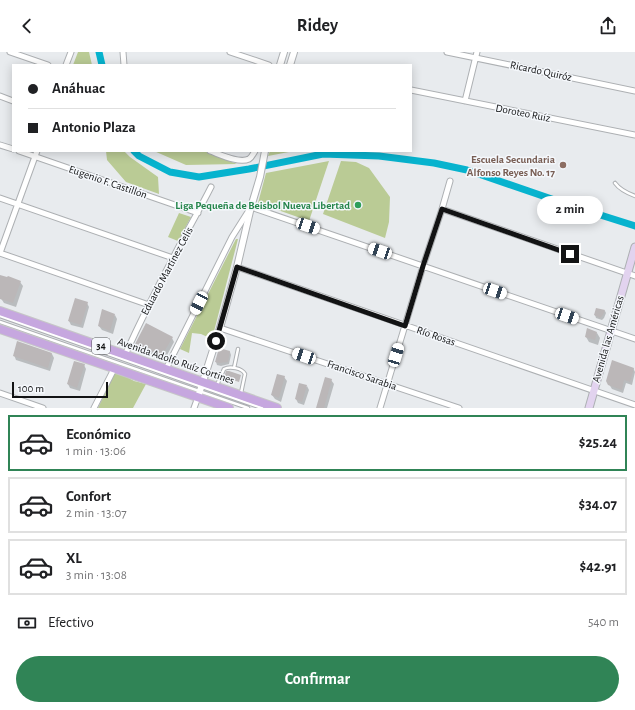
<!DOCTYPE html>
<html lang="es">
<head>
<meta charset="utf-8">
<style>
  :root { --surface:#fff; --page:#f2f2f2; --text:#202124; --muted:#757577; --line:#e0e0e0; --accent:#308456 }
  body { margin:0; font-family:"Alegreya Sans",sans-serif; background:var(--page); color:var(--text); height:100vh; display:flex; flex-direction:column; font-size:15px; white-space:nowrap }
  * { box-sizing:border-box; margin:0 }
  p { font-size:13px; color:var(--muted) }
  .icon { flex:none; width:22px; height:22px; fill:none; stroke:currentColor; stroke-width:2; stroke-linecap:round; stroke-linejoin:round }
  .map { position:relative; height:356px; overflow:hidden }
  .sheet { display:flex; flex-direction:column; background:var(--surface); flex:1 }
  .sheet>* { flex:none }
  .top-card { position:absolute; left:12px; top:12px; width:400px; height:88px; border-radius:0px; box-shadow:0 2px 10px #0003; display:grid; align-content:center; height:88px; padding:0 16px; background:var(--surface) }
  .scale { position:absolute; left:12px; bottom:10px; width:96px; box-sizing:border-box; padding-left:4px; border:2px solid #121314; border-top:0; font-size:11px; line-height:14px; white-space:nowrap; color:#121314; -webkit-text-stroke:3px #f5f8fc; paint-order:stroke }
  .end { position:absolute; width:18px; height:18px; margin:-9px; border:5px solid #121314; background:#fff; box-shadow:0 0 0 2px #fff }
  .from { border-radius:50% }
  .bubble { position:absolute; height:28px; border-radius:14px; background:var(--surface); box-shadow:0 2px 10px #0003; font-size:13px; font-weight:700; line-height:28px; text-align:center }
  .car { position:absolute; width:12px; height:24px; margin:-12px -6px; border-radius:5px; box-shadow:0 0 3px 1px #0007; background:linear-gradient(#fff 24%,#345 0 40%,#fff 0 76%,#345 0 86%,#fff 0) }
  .top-card b { display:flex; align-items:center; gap:14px; height:38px; font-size:15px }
  .top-card b+b { border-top:1px solid var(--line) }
  .top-card i { width:10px; height:10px; background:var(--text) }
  ul { padding:7px 0 0; list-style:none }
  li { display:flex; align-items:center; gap:12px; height:56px; margin:0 8px 6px; padding:0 8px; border:2px solid var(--line); border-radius:0px }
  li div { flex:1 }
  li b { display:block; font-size:15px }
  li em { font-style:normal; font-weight:700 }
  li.selected { border-color:var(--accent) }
  li>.icon { width:36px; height:36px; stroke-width:1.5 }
  .pay { display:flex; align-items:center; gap:10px; height:44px; padding:0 16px; font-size:15px }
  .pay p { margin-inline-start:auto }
  .action { display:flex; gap:8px; margin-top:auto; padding:8px 16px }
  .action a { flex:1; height:46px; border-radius:24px; background:var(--accent); color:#fff; font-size:16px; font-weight:700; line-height:46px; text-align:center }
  header { display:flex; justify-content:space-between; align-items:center; height:52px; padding:0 16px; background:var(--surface); font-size:18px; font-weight:700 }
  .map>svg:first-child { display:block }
</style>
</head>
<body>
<header><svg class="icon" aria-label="back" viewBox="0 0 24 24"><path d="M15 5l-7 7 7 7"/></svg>Ridey<svg class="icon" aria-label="share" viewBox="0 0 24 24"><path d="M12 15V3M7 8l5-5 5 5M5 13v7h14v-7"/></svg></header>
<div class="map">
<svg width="635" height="356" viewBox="0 0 635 356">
  <rect width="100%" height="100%" fill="#e8ebee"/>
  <path fill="#bacb95" d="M78 0H89L92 13H73Z
    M106 99H124L130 105 158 125 159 142 126 130 107 108Z
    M154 99H204L237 112 186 113Z
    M270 99H294L268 104Z
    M329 109 309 169 258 151 266 121Z
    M341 109 356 110 369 116 390 145 389 170 385 186 323 162Z
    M179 161 191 165 178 189 168 185Z
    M236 187H238L212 287 201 282 192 281 189 301 180 297Z
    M116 319 134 329 146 332 133 356H98Z"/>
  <path fill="#0003" d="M0 224 20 230 23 234 16 255 4 251 0 245Z
    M87 251 89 255 83 276 71 273 69 269Z
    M597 257 605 259 606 261 604 266 602 268 596 266 595 263Z
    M115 263 117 267 113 282 102 278 99 274Z
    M147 272 172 286 174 290 165 307 137 298 135 294Z
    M597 281 600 286 598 293 589 290 586 285Z
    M220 298 230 300 231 303 229 312 221 314 217 313 216 310Z
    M52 302 54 306 50 319 16 308 14 303Z
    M84 313 86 317 80 339 70 336 68 332Z
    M633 316 635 320 632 333 626 331 623 341 612 337 607 329Z
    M284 325 287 329 281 350 275 347 272 343Z
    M331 328 334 332 327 356H318Z
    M307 334 309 338 304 353 298 351 296 347Z"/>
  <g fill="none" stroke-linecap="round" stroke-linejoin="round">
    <path stroke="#07b3ce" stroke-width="7" d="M99 0 102 13
      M134 99 139 104 170 120 199 125 249 117 323 102 379 104 434 111 467 118 572 154 635 174"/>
  </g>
  <path fill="#bbb7b8" d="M0 223 7 225 8 224 21 229 13 251 0 247Z
    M75 246 88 250 81 273 68 269Z
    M596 256 605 258 603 263 600 266 594 263Z
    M102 257 115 262 110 279 98 274Z
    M146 271 173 285 162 303 134 294Z
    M587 276 597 280 595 288 585 285Z
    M17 289 52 301 48 316 13 304Z
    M219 296 230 299 228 310 219 311 215 310Z
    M612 308 634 316 630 330 624 328 622 338 608 333 606 329Z
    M74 309 85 312 77 336 67 332Z
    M226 319H229L241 323 239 330 224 325Z
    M277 322 285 324 279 346 271 343Z
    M325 325 332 327 324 356H316Z
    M299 331 307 333 302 350 295 347Z"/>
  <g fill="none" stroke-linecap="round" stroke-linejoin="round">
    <g stroke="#adb0b3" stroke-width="4.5">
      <path id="service" d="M615 131C620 138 627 141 635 144
        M0 264 262 356
        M0 270 248 356
        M234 316 238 297
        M217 333 224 317C230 314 242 316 245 322L241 341"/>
    </g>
    <g stroke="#adb0b3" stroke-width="7">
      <path id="minor" d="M10 0 48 13
        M123 0 124 13
        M230 0 269 13
        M447 0 635 39
        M66 13 71 0
        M411 38 635 83
        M0 44 13 49
        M465 49 477 0
        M0 93 13 97
        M19 99 198 161
        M210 99C219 102 239 112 249 107 252 105 253 102 255 99
        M0 146 173 206
        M442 157 635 224
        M0 201 149 253
        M0 201 37 99
        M237 215 635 353
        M220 276 459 356
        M125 303C140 270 156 238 173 206 185 182 199 159 211 135
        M166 317 232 185 251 155 635 287
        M0 341 43 356
        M94 356 114 317
        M194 356 198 345
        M380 356 423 214 442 157 450 129"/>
    </g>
    <g stroke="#adb0b3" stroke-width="8">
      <path id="tertiary" d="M280 13 284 0
        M290 13 294 0
        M198 345 220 276 237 215 251 155 260 125 265 99"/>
    </g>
    <g stroke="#adb0b3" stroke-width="9">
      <path id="secondary" d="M589 356 635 195"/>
    </g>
    <g stroke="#c6c6c7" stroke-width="10">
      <path id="primary" d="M0 259 277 356
        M0 277 229 356"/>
    </g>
    <use href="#service" stroke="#fff" stroke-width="2.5"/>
    <use href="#minor" stroke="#fff" stroke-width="5"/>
    <use href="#tertiary" stroke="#fff" stroke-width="6"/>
    <use href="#secondary" stroke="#e2d3ef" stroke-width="7"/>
    <use href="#primary" stroke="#c6a7df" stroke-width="8"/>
  </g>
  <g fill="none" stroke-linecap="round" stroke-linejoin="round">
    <path stroke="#121314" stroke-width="5" d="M216 289 237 215 405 274 423 214 442 157 570 202"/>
  </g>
  <circle fill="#8d6e63" stroke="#f5f8fc" stroke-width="1.5" cx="563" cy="113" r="4"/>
  <circle fill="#2e9e5b" stroke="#f5f8fc" stroke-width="1.5" cx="358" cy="153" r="4"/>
  <g text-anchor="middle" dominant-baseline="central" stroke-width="3" stroke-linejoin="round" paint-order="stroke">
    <rect fill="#f5f8fc" stroke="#56585a" stroke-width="1" x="92" y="286" width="18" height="16" rx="3"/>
    <g font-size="10" font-weight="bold" fill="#121314">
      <text x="101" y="294">34</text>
    </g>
    <g font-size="11" fill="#121314" stroke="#f5f8fc">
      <text transform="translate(541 19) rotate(12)">Ricardo Quiróz</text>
      <text transform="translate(523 61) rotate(11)">Doroteo Ruíz</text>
      <text transform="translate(108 130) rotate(19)">Eugenio F. Castillón</text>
      <text transform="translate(167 219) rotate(-62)">Eduardo Martínez Celis</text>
      <text transform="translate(436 284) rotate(19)">Río Rosas</text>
      <text transform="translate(608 287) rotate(-74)">Avenida las Américas</text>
      <text transform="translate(176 309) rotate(19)">Avenida Adolfo Ruíz Cortines</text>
      <text transform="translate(362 323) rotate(19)">Francisco Sarabia</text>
    </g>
    <g font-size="11" font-weight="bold" fill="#785e54" stroke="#f5f8fc" text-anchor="end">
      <text x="555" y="107">Escuela Secundaria<tspan x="555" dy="13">Alfonso Reyes No. 17</tspan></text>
    </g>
    <g font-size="11" font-weight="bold" fill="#27864d" stroke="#f5f8fc" text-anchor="end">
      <text x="350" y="153">Liga Pequeña de Beisbol Nueva Libertad</text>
    </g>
  </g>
</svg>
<div class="scale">100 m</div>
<i class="end from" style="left:216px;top:289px"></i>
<i class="end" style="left:570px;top:202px"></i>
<div class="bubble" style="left:537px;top:144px;width:66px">2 min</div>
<i class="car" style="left:308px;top:174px;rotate:109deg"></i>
<i class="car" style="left:380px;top:199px;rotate:289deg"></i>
<i class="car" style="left:495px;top:239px;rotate:109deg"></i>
<i class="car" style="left:199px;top:251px;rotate:207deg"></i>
<i class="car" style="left:567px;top:264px;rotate:109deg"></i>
<i class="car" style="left:396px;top:303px;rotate:17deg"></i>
<i class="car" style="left:304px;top:304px;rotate:289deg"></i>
<div class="top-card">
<b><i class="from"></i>Anáhuac</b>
<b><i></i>Antonio Plaza</b>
</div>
</div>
<section class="sheet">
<ul>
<li class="selected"><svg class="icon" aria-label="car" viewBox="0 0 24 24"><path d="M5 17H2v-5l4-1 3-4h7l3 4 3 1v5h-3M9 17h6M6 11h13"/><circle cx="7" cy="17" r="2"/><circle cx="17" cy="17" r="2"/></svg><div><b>Económico</b><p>1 min · 13:06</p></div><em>$25.24</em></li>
<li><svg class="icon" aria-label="car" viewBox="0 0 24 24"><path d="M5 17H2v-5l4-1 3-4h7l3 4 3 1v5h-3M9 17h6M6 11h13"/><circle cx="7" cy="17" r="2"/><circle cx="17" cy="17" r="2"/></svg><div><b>Confort</b><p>2 min · 13:07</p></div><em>$34.07</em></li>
<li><svg class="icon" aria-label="car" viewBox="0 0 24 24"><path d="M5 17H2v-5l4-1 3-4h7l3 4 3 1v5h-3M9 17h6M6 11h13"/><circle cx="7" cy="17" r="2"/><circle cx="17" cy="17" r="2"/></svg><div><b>XL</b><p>3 min · 13:08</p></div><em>$42.91</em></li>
</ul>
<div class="pay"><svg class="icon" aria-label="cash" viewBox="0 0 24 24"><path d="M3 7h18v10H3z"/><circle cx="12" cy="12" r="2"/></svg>Efectivo<p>540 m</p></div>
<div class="action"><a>Confirmar</a></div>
</section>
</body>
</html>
